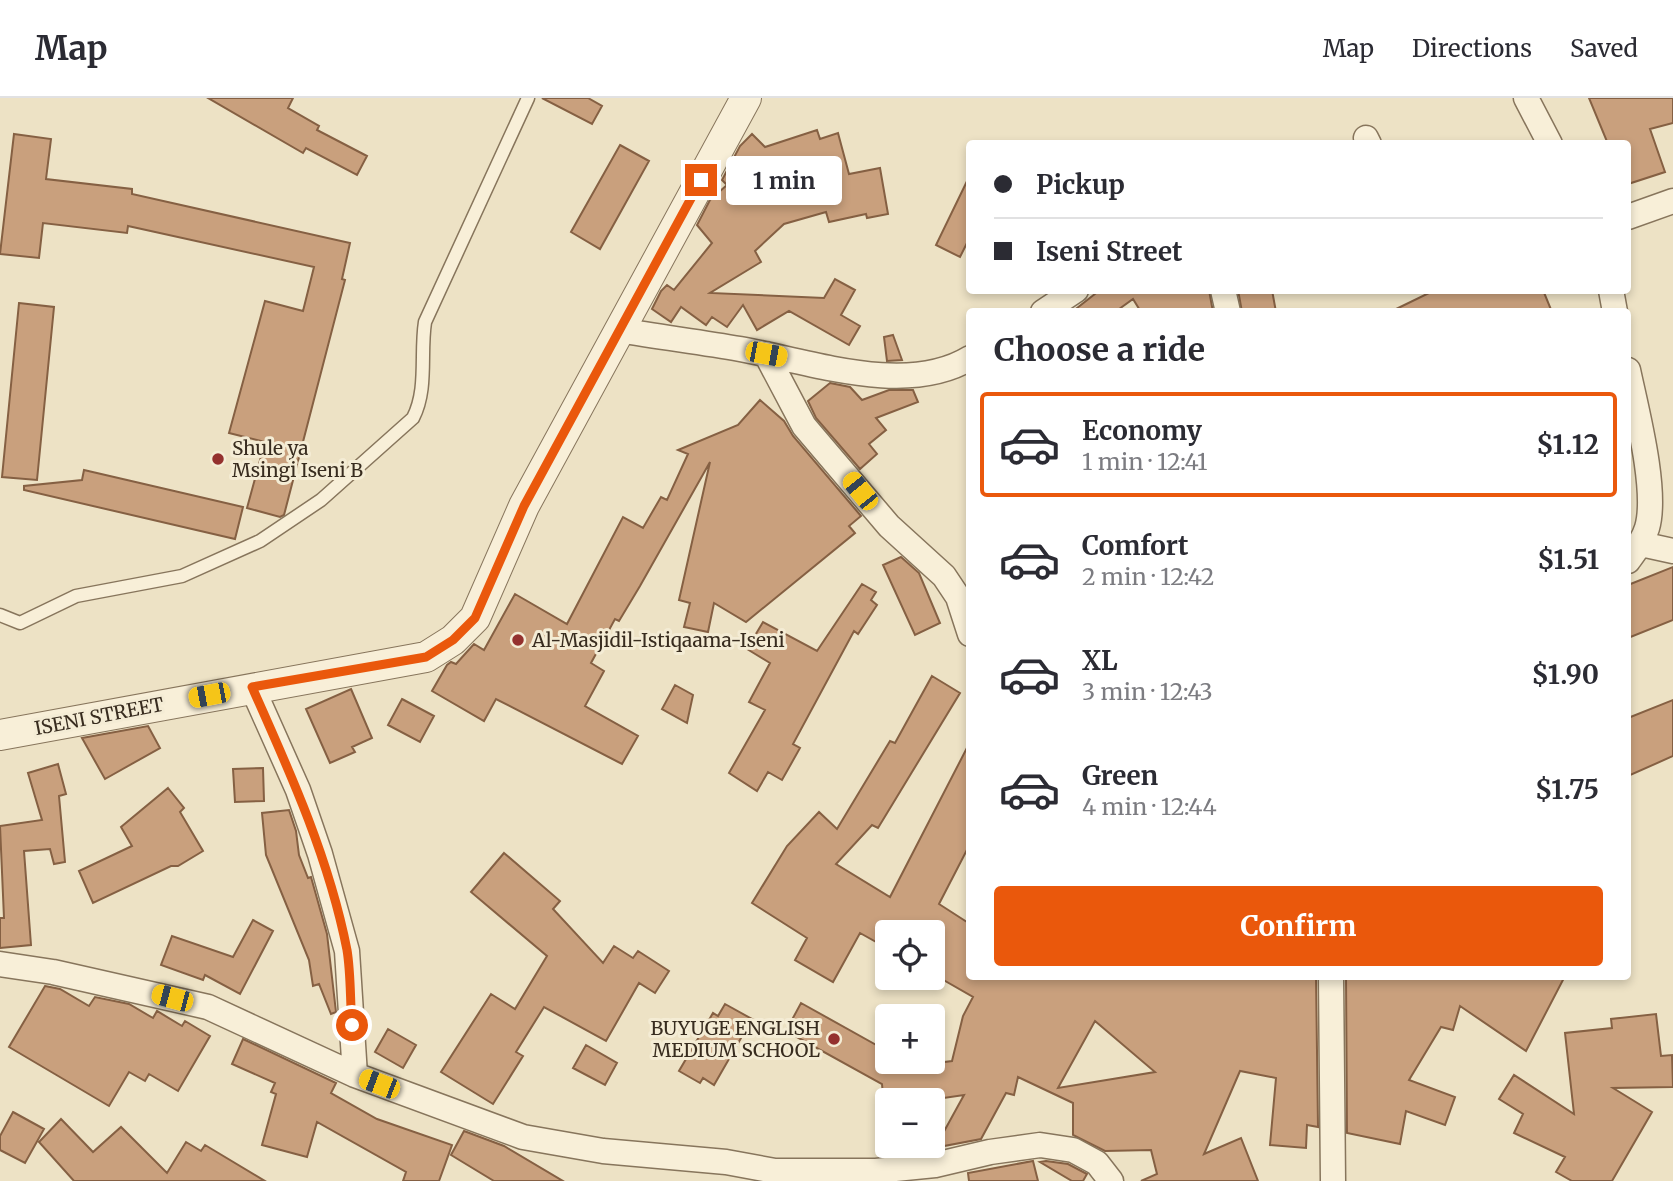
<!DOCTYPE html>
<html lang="en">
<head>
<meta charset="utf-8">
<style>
  :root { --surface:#fff; --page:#f7f7f7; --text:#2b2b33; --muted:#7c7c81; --line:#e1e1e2; --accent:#ea580c }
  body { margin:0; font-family:Merriweather,serif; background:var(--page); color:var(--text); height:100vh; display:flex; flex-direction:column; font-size:26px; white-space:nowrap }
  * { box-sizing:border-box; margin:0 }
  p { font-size:23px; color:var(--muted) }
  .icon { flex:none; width:38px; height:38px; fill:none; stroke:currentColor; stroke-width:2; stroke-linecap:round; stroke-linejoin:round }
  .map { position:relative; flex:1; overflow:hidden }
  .sheet { position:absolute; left:966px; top:210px; width:665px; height:672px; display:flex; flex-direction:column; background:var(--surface); border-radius:7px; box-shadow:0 4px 10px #0003 }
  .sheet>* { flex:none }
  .guide { position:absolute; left:966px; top:42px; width:665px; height:154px; border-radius:7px; box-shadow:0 4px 10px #0003; display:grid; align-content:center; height:154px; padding:0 28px; background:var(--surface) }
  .buttons { position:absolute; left:875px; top:822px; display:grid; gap:14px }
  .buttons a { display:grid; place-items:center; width:70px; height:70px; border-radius:7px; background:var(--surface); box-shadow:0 4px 10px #0003; font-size:35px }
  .end { position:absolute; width:32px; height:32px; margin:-16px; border:9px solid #ea580c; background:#fff; box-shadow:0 0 0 4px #fff }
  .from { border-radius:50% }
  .bubble { position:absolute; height:49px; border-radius:7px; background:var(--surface); box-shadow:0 4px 10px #0003; font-size:23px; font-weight:700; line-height:49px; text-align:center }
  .car { position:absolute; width:21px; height:42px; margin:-21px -10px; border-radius:9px; box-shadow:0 0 5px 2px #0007; background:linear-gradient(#f5c518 24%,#345 0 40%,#f5c518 0 76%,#345 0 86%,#f5c518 0) }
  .guide b { display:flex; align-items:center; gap:24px; height:66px; font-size:26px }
  .guide b+b { border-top:2px solid var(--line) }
  .guide i { width:18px; height:18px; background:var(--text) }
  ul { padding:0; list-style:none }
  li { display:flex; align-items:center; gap:21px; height:105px; margin:0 14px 10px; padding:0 14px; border:4px solid transparent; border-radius:7px }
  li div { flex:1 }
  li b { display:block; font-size:26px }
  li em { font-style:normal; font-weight:700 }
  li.active { border-color:var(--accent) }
  li>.icon { width:63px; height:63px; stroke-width:1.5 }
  h2 { padding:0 28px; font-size:32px; line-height:84px }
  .button { display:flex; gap:14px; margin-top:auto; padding:14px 28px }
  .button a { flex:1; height:80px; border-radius:7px; background:var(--accent); color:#fff; font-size:28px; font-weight:700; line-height:80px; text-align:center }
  header { display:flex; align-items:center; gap:42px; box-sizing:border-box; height:98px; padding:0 35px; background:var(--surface); border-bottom:2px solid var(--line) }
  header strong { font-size:33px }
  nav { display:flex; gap:38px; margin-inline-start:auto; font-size:24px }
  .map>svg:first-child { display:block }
</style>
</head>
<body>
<header>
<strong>Map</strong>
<nav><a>Map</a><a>Directions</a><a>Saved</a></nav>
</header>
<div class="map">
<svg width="1673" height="1083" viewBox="0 0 1673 1083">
  <rect width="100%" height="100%" fill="#ede2c5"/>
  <path fill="#c9a07d" stroke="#856043" stroke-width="2" fill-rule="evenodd" d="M208 0H293L288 10 319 28 317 32 367 58 357 77 306 50 303 55Z
    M542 0H588L602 8 592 26Z
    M1589 0H1673V25L1650 31 1665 74 1628 86V46H1608Z
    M817 32 820 41 838 35 849 76 880 70 888 116 867 120 866 116 829 124 826 114 784 126 755 153 761 164 710 195 824 200 835 181 855 192 841 217 860 228 849 247 789 213 757 232 743 207 727 229 712 219 706 227 681 209 671 224 652 211 661 193 667 187 674 192 712 145 697 127 710 102 727 87 722 82 740 48 752 36 765 49Z
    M14 36 51 41 46 81 132 91V96L350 145 342 181 345 182 284 417 280 419 247 410 265 344 229 335 265 203 303 213 314 169 128 128 127 135 43 125 39 160 0 156Z
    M620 47 649 63 600 151 571 134Z
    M970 77V139L960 159 936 147Z
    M1100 192H1209L1213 214H1141L1133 201 1115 214H1072Z
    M1238 192H1272L1276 214H1242Z
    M1435 192H1543L1552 214H1390Z
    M19 205 54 209 37 382 2 379Z
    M893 237 902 262 887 263 884 239Z
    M830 285 850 289 862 302 889 292H913L918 304 876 320 886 332 869 346 877 356 860 371 816 320 808 303Z
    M760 302 784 323 793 338 861 418 849 428 855 435 746 524 714 505 708 534 684 529 690 505 679 502 710 364 640 488 619 523 615 521 591 565 604 573 585 608 638 638 622 666 496 601 484 623 432 593 447 567 451 564 456 566 474 546 484 552 515 496 567 526 623 419 643 430 661 399 667 402 688 356 678 352 738 327Z
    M84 372 243 409 235 441 24 392V388L82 382Z
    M901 459 919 475 940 525 915 537 883 467Z
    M1673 469V522L1628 540V487Z
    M862 486 876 494 871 502 877 507 858 536 854 533 793 646 800 650 782 682 768 674 757 693 729 675 765 612 749 604 770 565 747 551 763 524 817 553Z
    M932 578 960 595 878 730 872 727 836 766 890 799 970 644V746L939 806 970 826V878H1316L1318 1029 1307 1027 1306 1050 1270 1047 1276 980 1240 973 1204 1056 1241 1040 1258 1083H1141L1157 1076 1151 1052 1105 1053 1073 1037V1005L1018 979 1014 997 1006 995 981 1041 907 1055 905 1048H936L964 997 923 1003H905L904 996 883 998 882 986 786 933 801 905 887 953V971L952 963 963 918 973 899 933 876V835H887V850L860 835 833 884 795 862 807 840 752 805 787 748 819 714 837 731 890 643 895 645ZM1095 923 1155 974 1058 990Z
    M675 587 693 597 687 625 662 611Z
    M351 591 372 640 352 649 355 654 330 665 306 611Z
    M402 601 434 618 420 644 388 627Z
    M1673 602V658L1628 678V620Z
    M148 628 160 650 105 681 82 640Z
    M58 666 66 696 59 698 65 764 54 766 50 751 24 753 31 847 0 850V820H4L0 728 42 722 28 675Z
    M263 670 264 703 235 704 233 671Z
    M168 690 184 710 180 714 203 753 178 768H171L93 805 79 773 132 748 121 729Z
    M289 712 296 733 299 757 308 780 311 779 327 836 336 914 331 916 319 886 313 888 309 862 266 757 262 715Z
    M504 755 560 803 553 811 603 865 614 848 633 860 638 853 669 873 655 895 639 885 606 943 544 909 516 954 523 958 493 1006 441 974 491 896 515 911 547 858 471 794Z
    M253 822 273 833 240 896 205 877 203 882 161 867 172 838 233 859Z
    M1346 878H1565L1526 953 1460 908 1453 932 1441 929 1409 982 1455 999 1445 1027 1406 1013 1400 1046 1347 1035Z
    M45 888 60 891 89 908 95 899 129 906 153 920 157 913 182 928 185 923 210 938 178 993 149 976 145 983 129 974 109 1008 9 949Z
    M725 906 752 921 714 987 703 980 700 985 679 973 713 915 718 918Z
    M1656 916 1661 958 1672 957 1673 989 1613 990 1652 1014 1612 1083H1572L1556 1074 1565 1059 1514 1035 1523 1016 1499 1001 1514 977 1574 1016 1565 935 1612 930 1611 921Z
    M388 931 416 947 403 970 375 954Z
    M243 941 336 985 331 995 377 1021 452 1047 439 1083H403L406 1074 317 1024 307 1059 262 1047 276 996 271 994 275 985 232 966Z
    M586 947 617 965 605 987 573 970Z
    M13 1014 44 1031 25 1065 0 1052V1038Z
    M61 1021 93 1054 121 1029 167 1075 186 1044 201 1053 205 1047 265 1083H74L39 1044Z
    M464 1033 504 1048 563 1083H494L451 1057Z
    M1033 1063 1038 1083H969L968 1075Z
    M1046 1063 1068 1066 1087 1076 1083 1083H1072L1040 1064Z"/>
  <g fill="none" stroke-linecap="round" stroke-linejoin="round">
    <g stroke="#87755c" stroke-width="15">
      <path id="service" d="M0 517 20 525 76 498 182 478 260 443 321 402 413 320C428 291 420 256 425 224L528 0"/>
    </g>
    <g stroke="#87755c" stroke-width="27">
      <path id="minor" d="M1526 0 1550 46
        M1366 40 1369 46
        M1628 119 1673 103
        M1223 192 1228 214
        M1611 192 1615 214
        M1043 214 1076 192
        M619 232C659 239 700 244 740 251 808 263 906 299 970 260
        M766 256 804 328 889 428 944 478 958 499 970 536
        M1628 272C1636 310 1658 393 1647 430 1643 443 1636 452 1628 463
        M1641 446 1673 453
        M252 589 298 692 320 756 347 853 355 977
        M0 866 53 874 208 909 355 977 523 1039 603 1053 726 1064 775 1073H876L935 1067 990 1054 1040 1047 1073 1052 1097 1065 1111 1083
        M1331 878 1333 1083"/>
    </g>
    <g stroke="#87755c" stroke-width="32">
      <path id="tertiary" d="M0 637 426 559 453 542 475 520 524 408 746 0"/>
    </g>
    <use href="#service" stroke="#f8efd8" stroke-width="12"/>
    <use href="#minor" stroke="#f8efd8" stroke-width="24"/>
    <use href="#tertiary" stroke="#f8efd8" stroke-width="30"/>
  </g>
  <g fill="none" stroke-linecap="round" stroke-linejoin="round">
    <path stroke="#ea580c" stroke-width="9" d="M352 927C350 903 351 876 347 852 329 760 290 674 252 589L426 559 453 542 475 520 524 408 701 82"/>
  </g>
  <g fill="#94312e" stroke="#f4ecd5" stroke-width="2.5">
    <circle cx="218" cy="361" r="7"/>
    <circle cx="518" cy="542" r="7"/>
    <circle cx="834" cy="941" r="7"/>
  </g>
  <g text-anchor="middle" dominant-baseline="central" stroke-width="6" stroke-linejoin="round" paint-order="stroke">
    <g font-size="19" fill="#382c1f" stroke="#f4ecd5" text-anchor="start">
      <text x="232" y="350">Shule ya<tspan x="232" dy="22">Msingi Iseni B</tspan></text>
      <text x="532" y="542">Al-Masjidil-Istiqaama-Iseni</text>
      <text x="820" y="930" text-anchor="end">BUYUGE ENGLISH<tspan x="820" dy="22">MEDIUM SCHOOL</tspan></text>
    </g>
    <g font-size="19" fill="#382c1f" stroke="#f4ecd5">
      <text transform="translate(99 618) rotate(-11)">ISENI STREET</text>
    </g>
  </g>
</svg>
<div class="buttons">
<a><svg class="icon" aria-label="locate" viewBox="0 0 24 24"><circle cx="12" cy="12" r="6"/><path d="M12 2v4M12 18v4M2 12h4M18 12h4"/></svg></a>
<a>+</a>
<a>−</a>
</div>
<i class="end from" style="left:352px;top:927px"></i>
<i class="end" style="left:701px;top:82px"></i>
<div class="bubble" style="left:726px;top:58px;width:116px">1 min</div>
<i class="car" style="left:766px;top:256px;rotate:101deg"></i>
<i class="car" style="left:860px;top:393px;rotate:321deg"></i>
<i class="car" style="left:209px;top:597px;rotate:259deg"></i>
<i class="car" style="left:172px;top:900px;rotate:285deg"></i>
<i class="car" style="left:379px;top:986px;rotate:291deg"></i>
<div class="guide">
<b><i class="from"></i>Pickup</b>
<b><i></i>Iseni Street</b>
</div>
<section class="sheet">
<h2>Choose a ride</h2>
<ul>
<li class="active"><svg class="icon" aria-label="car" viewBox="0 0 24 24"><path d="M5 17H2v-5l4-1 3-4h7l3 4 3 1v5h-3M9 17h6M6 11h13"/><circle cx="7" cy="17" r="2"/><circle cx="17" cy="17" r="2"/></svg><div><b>Economy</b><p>1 min · 12:41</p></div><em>$1.12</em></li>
<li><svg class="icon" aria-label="car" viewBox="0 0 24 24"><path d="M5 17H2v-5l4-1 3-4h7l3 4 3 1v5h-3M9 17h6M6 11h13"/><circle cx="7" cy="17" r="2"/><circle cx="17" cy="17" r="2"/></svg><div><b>Comfort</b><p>2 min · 12:42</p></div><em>$1.51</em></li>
<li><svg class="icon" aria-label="car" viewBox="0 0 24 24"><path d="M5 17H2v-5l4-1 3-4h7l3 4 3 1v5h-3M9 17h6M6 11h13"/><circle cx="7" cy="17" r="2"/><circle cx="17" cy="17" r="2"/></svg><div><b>XL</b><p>3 min · 12:43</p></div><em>$1.90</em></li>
<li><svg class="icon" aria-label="car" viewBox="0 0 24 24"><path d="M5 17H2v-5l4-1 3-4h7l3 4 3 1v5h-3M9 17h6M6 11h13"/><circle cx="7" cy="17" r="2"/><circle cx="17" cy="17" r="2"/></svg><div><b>Green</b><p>4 min · 12:44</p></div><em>$1.75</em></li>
</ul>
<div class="button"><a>Confirm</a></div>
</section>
</div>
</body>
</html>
